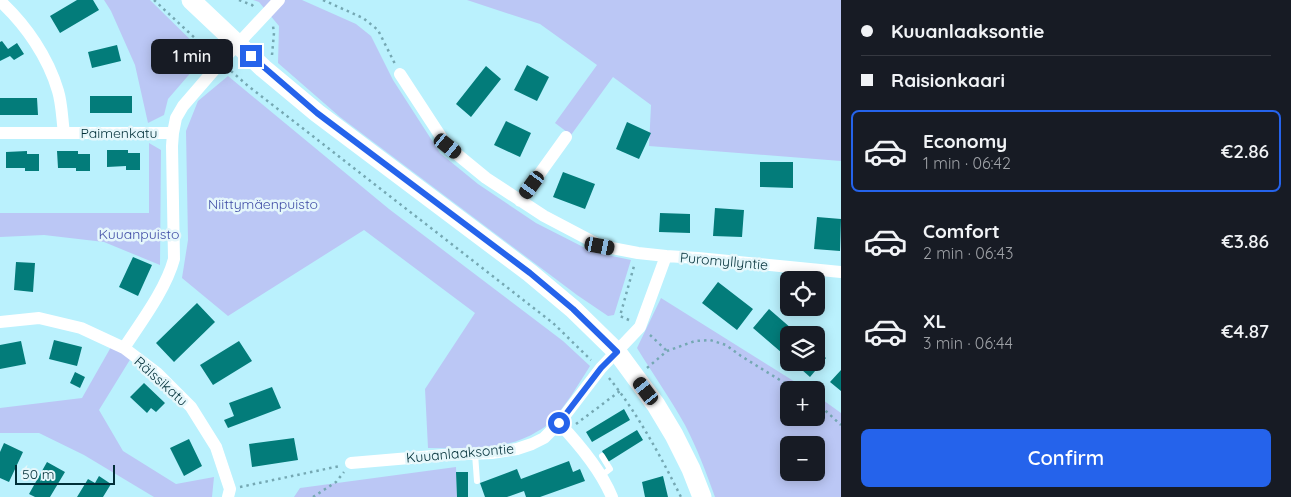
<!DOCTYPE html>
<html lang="en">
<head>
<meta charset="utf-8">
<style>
  :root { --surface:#171b24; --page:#242831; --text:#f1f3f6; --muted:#9ea1a6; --line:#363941; --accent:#2563eb }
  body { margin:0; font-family:Quicksand,sans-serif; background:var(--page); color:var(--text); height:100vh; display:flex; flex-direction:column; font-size:19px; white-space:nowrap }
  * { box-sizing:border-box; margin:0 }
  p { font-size:16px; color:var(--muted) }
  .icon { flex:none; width:28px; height:28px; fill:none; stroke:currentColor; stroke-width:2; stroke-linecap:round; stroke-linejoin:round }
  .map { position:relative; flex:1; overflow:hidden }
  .panel { display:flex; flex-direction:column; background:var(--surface); width:450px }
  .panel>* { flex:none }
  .banner { display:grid; align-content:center; height:110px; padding:0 20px; background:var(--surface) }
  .controls { position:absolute; left:780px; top:271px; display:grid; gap:10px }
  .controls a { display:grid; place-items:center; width:45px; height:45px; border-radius:8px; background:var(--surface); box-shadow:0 2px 12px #0003; font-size:25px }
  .scale { position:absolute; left:15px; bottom:12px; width:100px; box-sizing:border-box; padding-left:5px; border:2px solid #012f38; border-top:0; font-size:14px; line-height:18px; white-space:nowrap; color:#012f38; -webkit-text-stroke:4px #e5f7fb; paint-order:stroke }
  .end { position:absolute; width:22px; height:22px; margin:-11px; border:6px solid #2563eb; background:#fff; box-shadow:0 0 0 2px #fff }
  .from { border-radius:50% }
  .bubble { position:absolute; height:35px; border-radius:8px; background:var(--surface); box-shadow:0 2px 12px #0003; font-size:16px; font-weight:600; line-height:35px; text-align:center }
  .car { position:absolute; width:15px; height:30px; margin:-15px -8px; border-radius:6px; box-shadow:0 0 4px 1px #0007; background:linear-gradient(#222 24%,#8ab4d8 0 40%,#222 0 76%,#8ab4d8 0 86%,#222 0) }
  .banner b { display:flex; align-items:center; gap:18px; height:48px; font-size:19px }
  .banner b+b { border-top:1px solid var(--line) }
  .banner i { width:12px; height:12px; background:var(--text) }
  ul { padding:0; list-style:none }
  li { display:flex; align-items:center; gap:15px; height:82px; margin:0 10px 8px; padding:0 10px; border:2px solid transparent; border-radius:8px }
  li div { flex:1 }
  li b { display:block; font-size:19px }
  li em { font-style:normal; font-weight:600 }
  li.selected { border-color:var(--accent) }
  li>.icon { width:45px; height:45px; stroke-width:1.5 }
  .action { display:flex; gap:10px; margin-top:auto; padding:10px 20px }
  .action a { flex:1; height:58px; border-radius:8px; background:var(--accent); color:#fff; font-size:20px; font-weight:600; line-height:58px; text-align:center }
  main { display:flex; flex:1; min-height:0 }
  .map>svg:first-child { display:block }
</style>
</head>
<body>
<main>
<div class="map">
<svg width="841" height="497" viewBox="0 0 841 497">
  <rect width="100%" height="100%" fill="#baf1fd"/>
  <path fill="#bbc7f5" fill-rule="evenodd" d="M104 0H150L206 55 168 99 164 115 148 123 135 65 111 11Z
    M253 0H302L356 24 371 36 393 80 440 153 478 184 536 223 593 252 631 260 614 315 608 316 577 295 340 117 278 63 279 26 259 2Z
    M467 0H841V161L649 146 651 105 613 77 571 135 555 123 597 65 540 24Z
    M228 76 389 209 563 341 590 366C578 385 566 406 550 422 547 426 542 429 538 431 505 452 465 448 428 448L425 389 475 313 364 230 228 316 182 278 188 240 186 131 198 101Z
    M149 143 161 150 160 265 104 242 44 235 0 237V213H149Z
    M661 298 808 390H789V418H816V395L841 413V497H715C706 472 697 448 685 425 670 398 653 374 637 348ZM789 445H816V472H789Z
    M111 347 131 358 99 410 123 451 176 484 214 477 212 497H154L84 455 39 433H0V408L82 398Z
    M456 467 457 497H294L300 488Z"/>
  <path fill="#037c7a" d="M77 0H93L99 10 60 33 50 16Z
    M2 41 8 49 17 43 24 54 14 60 10 56 0 61V42Z
    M117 45 121 61 92 68 88 52Z
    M527 65 549 77 537 101 514 90Z
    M486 66 501 79 471 117 456 104Z
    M90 96H132V113H90Z
    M0 98H37L38 115H0Z
    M506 121 531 133 520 157 494 145Z
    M627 122 651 133 639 159 616 149Z
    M107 150H128V153H140V170H126V166L107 167Z
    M27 151V154H39V171H25V168H6V152Z
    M57 151H78V154H90V171H76V168H58Z
    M760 162H793V188L760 187Z
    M563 172 595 184 585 209 553 197Z
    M715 208 744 210 742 237 713 236Z
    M660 213 690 214V233L659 232Z
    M817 217 841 219 840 251 814 249Z
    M133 257 152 265 138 296 119 287Z
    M16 262 35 263 33 292 14 290Z
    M718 282 753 309 737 330 702 303Z
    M197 303 215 322 174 362 156 343Z
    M769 309 799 335H789V359L753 328Z
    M54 340 82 347 77 366 49 359Z
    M21 341 26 364 0 369V345Z
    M239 341 252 361 213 385 200 365Z
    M816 350 826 358 810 377 793 362H816Z
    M841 370V391L830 382Z
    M75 372 85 377 80 388 70 383Z
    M144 383 165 403 156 412 151 408 147 413 130 397Z
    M272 387 281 408 228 428 224 420 234 416 229 403Z
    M624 409 630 420 592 442 586 432Z
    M637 430 643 440 608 462 602 451Z
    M294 438 298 460 252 467 249 444Z
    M189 439 202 466 184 476 170 448Z
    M4 443 23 452 9 482 0 478V452Z
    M569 461 573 472 580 469 585 481 540 497H526L524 491 507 497H485L480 483 517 469 521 479Z
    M47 462 65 472 50 497H35L29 494Z
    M456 472H468V497H457Z
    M99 476 111 484 103 497H77L88 479 95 483Z
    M663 476 668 497H645L642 482Z"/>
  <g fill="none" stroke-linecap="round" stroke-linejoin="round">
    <path stroke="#75a8b3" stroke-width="2.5" stroke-dasharray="2.5 4" stroke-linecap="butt" d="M154 0 212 54
      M239 0 252 5 255 8
      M323 0 363 18 378 30 395 64
      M272 55 274 33 273 26
      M231 71 247 85 553 323 591 360
      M629 320 620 316 634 266
      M650 335 667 351
      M647 368 667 351 695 341 710 340 726 345 741 356 796 390
      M609 378C638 414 660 455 681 497
      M816 402 841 425
      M576 424 620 391
      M240 487 340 466
      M313 497 336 482 344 472"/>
    <path stroke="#fff" stroke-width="6" d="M475 454 477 481
      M601 476 610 469 602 456"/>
    <path stroke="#fff" stroke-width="12" d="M0 1C26 25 48 57 58 91 62 104 62 119 64 133
      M400 74 447 146 486 178 544 216 601 246 638 253 666 256
      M0 133H173
      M520 201 566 137
      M0 322 39 318 81 328 124 348 157 373 191 407 216 447 230 489 228 497
      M124 348C141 322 166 289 174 259L172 146 173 133 176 118 183 106 221 62 279 0
      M559 423C578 443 601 471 612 497
      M351 463 445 455 492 453 517 449 532 444 544 438 559 423 601 368 640 327 666 256 698 258 841 272"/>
    <path stroke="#fff" stroke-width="19" d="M191 0 263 68 317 113 530 273 573 309 617 352 656 405 674 435 691 469 702 497"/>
  </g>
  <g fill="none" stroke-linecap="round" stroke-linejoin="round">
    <path stroke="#2563eb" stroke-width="6" d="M251 56 317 113 530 273 573 309 617 352 601 368 559 423"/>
  </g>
  <g text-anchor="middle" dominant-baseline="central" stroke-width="5" stroke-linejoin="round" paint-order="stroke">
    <g font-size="14" fill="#012f38" stroke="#e5f7fb">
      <text x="119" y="133">Paimenkatu</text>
      <text transform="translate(724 261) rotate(5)">Puromyllyntie</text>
      <text transform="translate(161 381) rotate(42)">Rälssikatu</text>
      <text transform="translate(460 453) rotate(-5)">Kuuanlaaksontie</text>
    </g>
    <g font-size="14" fill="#3f4ca5" stroke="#e5f7fb">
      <text x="263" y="204">Niittymäenpuisto</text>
      <text x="139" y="234">Kuuanpuisto</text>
    </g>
  </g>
</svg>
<div class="controls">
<a><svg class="icon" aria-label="locate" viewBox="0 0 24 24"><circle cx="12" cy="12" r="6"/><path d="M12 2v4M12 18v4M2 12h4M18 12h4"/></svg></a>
<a><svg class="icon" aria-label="layers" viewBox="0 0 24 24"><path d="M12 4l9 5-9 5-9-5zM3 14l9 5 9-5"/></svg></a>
<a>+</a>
<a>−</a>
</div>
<div class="scale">50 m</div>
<i class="end from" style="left:559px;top:423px"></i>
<i class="end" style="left:251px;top:56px"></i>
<div class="bubble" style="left:151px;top:39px;width:82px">1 min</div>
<i class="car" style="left:448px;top:146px;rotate:129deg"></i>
<i class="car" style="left:532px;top:185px;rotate:216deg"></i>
<i class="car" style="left:600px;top:246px;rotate:101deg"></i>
<i class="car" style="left:646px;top:391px;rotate:323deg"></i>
</div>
<section class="panel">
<div class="banner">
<b><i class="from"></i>Kuuanlaaksontie</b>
<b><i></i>Raisionkaari</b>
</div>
<ul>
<li class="selected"><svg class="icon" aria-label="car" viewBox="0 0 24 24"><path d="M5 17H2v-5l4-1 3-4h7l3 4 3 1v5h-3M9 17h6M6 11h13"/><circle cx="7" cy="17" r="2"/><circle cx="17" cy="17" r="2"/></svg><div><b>Economy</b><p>1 min · 06:42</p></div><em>€2.86</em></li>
<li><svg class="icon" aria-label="car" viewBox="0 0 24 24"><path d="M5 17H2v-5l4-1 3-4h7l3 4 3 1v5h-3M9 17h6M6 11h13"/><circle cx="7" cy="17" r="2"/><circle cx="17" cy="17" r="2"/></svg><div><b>Comfort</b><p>2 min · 06:43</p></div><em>€3.86</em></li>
<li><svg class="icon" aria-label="car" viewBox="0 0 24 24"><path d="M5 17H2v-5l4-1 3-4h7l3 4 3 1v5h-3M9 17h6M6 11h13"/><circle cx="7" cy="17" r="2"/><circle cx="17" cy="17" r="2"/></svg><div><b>XL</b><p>3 min · 06:44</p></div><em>€4.87</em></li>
</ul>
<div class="action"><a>Confirm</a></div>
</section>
</main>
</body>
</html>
